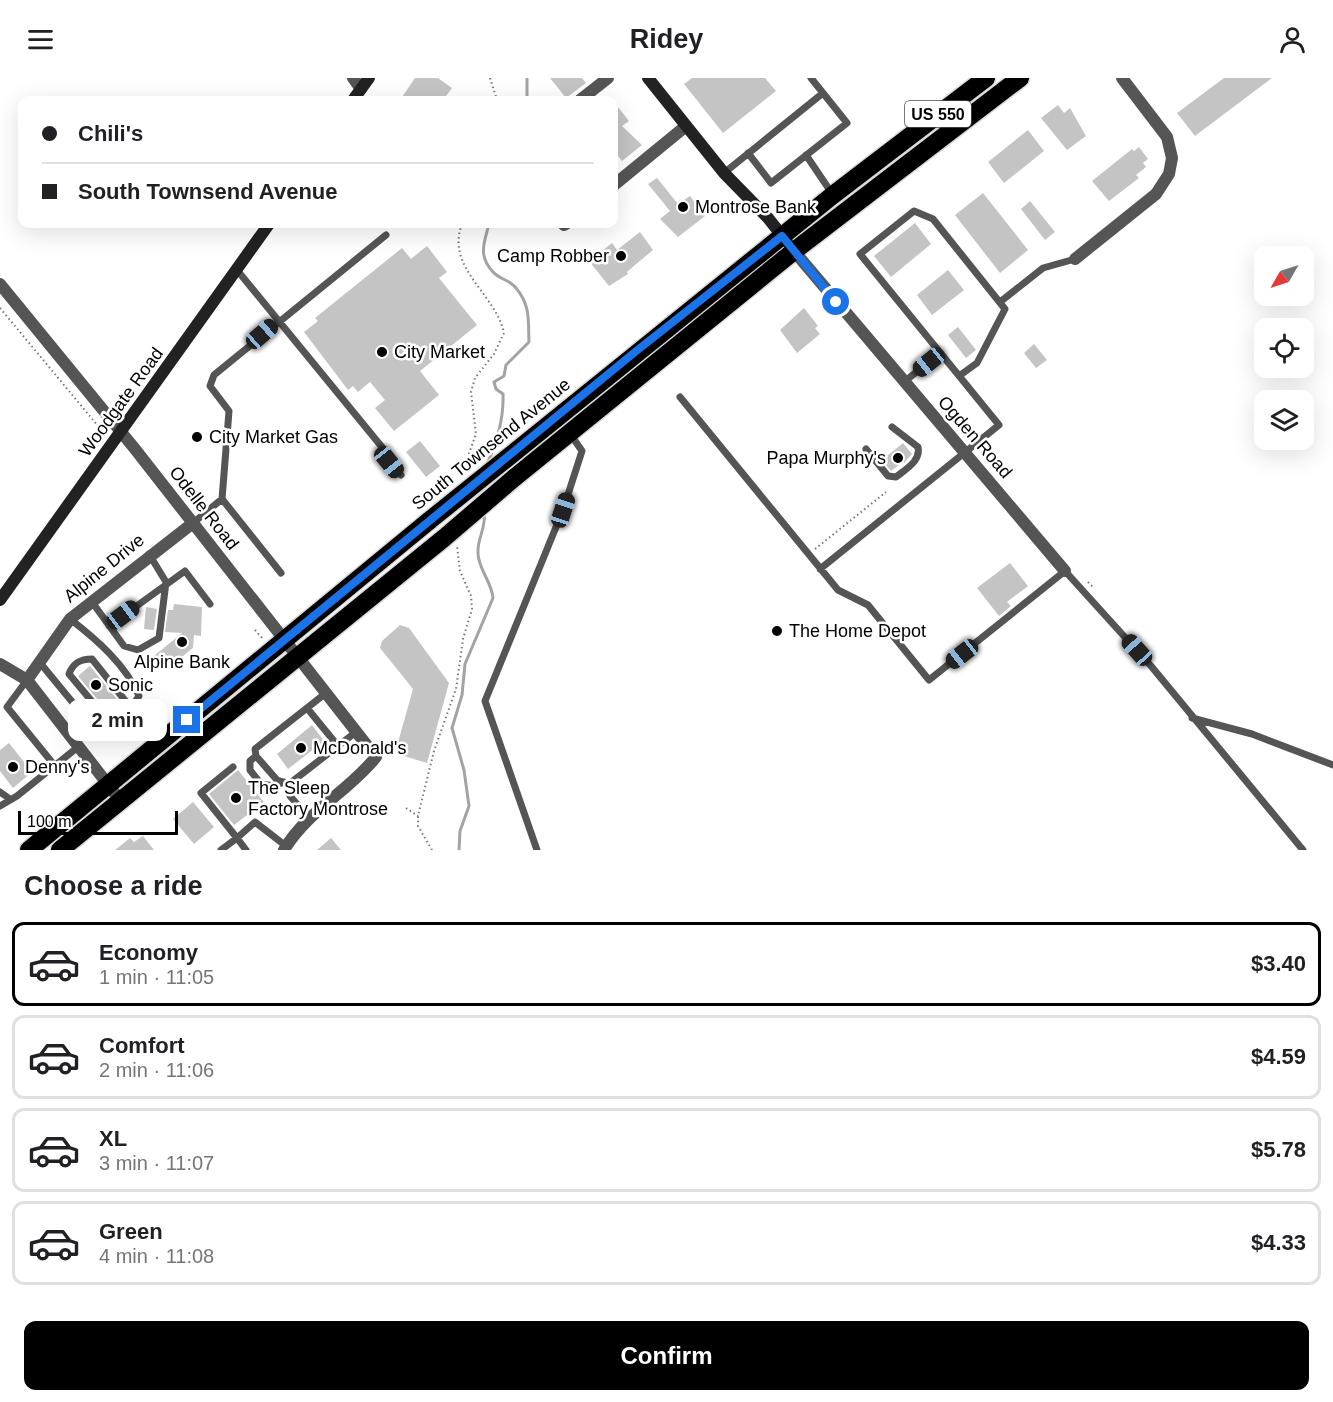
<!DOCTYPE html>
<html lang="en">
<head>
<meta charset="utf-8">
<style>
  :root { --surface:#fff; --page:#f6f6f6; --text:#202124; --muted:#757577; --line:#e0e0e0; --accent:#000 }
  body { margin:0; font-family:Arial,sans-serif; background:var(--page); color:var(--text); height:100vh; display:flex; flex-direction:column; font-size:22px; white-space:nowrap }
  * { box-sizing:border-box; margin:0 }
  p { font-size:20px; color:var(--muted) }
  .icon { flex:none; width:33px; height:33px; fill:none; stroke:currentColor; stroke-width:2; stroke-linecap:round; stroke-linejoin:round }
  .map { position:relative; height:772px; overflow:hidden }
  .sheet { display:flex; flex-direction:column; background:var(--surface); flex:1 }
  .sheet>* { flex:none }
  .hud { position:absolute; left:18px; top:18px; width:600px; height:132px; border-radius:12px; box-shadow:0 6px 24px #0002; display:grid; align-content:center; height:132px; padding:0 24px; background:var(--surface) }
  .needle { width:39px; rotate:231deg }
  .tools { position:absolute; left:1254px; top:168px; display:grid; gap:12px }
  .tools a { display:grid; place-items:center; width:60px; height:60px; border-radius:12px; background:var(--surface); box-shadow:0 6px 24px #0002; font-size:30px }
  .scale { position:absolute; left:18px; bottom:15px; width:160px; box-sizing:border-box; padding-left:6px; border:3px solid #000; border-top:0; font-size:16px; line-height:21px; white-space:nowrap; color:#000; -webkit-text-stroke:4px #fff; paint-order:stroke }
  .end { position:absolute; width:27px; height:27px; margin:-14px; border:8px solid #1a73e8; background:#fff; box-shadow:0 0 0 3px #fff }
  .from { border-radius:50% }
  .bubble { position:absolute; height:42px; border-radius:12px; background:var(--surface); box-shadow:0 6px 24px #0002; font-size:20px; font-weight:800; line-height:42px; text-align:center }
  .car { position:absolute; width:18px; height:36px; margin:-18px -9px; border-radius:8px; box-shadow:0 0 4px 2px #0007; background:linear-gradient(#222 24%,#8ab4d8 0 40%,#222 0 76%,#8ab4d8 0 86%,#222 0) }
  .hud b { display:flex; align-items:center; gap:21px; height:57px; font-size:22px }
  .hud b+b { border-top:2px solid var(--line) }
  .hud i { width:15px; height:15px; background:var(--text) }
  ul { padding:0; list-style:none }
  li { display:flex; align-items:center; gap:18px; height:84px; margin:0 12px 9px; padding:0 12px; border:3px solid var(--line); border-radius:12px }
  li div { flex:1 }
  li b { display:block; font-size:22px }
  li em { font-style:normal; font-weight:800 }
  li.selected { border-color:var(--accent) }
  li>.icon { width:54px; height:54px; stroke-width:1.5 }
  h2 { padding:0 24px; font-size:27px; line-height:72px }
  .action { display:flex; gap:12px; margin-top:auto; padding:12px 24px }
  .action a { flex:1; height:69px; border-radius:12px; background:var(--accent); color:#fff; font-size:24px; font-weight:800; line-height:69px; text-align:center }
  header { display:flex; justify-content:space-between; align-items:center; height:78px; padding:0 24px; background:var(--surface); font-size:27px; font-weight:800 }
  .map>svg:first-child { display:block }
</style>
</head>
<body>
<header><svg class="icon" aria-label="menu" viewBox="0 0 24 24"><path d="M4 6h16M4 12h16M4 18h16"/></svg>Ridey<svg class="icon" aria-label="person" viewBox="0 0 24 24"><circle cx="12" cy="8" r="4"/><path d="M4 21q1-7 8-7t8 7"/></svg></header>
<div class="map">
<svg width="1333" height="772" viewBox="0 0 1333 772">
  <rect width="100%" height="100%" fill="#fff"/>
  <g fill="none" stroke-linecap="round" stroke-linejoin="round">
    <path stroke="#a3a3a3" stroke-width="3" d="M527 0V22
      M487 386C497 364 504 341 503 316L496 311 494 304 504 298 506 287 529 264C528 243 531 228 516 210 510 202 499 201 493 194 477 177 485 163 489 146
      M459 772 460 753 469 728 464 692 452 650 462 617 465 586 493 520C492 504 478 491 478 475 477 460 487 449 484 433"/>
  </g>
  <path fill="#c4c4c4" d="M415 0H438L452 10 443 22H400Z
    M550 0H582L586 5 566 20Z
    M692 0H765L776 13 723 55 684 6Z
    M1224 0H1272L1195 58 1177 35Z
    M614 24 629 43 622 48 642 67 622 83 614 73Z
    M1058 27 1064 35 1070 30 1086 58 1067 72 1041 40Z
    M1028 52 1044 73 1004 105 988 84Z
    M1139 69 1148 81 1143 85 1146 89 1136 97 1139 100 1109 123 1092 103 1132 71 1134 73Z
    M657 100 678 126 690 118 705 138 678 159 660 141 670 133 648 106Z
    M983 115 1028 172 1000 195 955 137Z
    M1030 123 1055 154 1045 162 1021 131Z
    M915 145 931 166 891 199 874 178Z
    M640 154 653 172 635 187 627 194 628 196 609 208 589 183 612 165 617 172Z
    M427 168 447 194 439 200 477 247 420 293 439 317 394 353 375 330 385 322 370 304 358 314 353 308 348 312 304 254 318 243 315 240 402 170 411 181Z
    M948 192 964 212 932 237 917 217Z
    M804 230 818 248 815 250 820 256 797 275 780 252Z
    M958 249 976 272 966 280 948 257Z
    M1034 266 1047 282 1036 290 1024 275Z
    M420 363 440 388 426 399 406 374Z
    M903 365 912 376 904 385 903 384 891 393 882 382Z
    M1010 485 1028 508 1007 524 1011 528 999 538 977 510Z
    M174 526 202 529 201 558 194 557 193 570 165 592 154 578 182 555 165 554 168 532H173Z
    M146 529 157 531 154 552 144 551Z
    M400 547 409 550 449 605 427 685 404 678 397 668 413 611 380 570 382 563Z
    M90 588 120 625 108 634 78 598Z
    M312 647 324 663 288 691 277 676Z
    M9 665 32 694 13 710 0 693V672Z
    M238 692 264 724 234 747 209 716Z
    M193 724 214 749 194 766 173 741Z
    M143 758 154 772H115L130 760 134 764Z
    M331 760 341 772H317Z"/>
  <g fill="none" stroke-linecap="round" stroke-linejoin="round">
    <g stroke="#dbdbdb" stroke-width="21">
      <path id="highway" d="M516 373 833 117 986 0
        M514 400 794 173 1020 0
        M29 772 430 442
        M60 772 444 460"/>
    </g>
    <path stroke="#777" stroke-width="2" stroke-dasharray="1.5 3" stroke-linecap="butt" d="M490 0 497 22
      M462 146C445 190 496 216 504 255L494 276 475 300 471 314 476 356 467 381 466 394
      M0 230 103 354
      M815 471 886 414
      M1088 504 1093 509
      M255 552 263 561
      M406 730 418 738
      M432 772 418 748V738L434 673 456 611 463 561 472 531 471 518 460 493 457 468"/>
    <path stroke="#555" stroke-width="7" d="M811 0 823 15
      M806 77 833 117
      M724 95 823 15 847 45 771 105 748 75
      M237 192 386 374 389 384 401 397
      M1000 224 1043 190 1075 181
      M904 304 940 275
      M680 319 838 512 868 527 929 602 1065 493 1151 588 1303 772
      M866 371 888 398 896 399C906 391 921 383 918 369L892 349
      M193 445 222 421
      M820 491 999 347 860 176 914 133 933 141 1005 231 977 285 959 298
      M281 495 222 421 229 333 210 308 214 297 386 157
      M92 524 124 568 138 572 159 560 166 504 149 476
      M109 548 185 493 210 526
      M41 586 92 648C113 647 128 636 139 618 126 587 96 561 70 541
      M27 602 7 629 55 688
      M307 630 338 668
      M1192 640 1252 656 1333 687
      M110 645 69 596C73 585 80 581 92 581L131 630
      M256 678 277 702 289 706 356 654
      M233 689 201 715 237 760 255 744 286 768
      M284 704 274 708 261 706 250 692V683L256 678 255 671 326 615
      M289 706 290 718 309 740
      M0 714 10 721
      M0 728 17 718 78 669
      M221 772 237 760 246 772
      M537 772 485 623 563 432 582 373 571 357"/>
    <path stroke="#555" stroke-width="12" d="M353 0 361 11
      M580 22 608 0
      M614 107 686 48
      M564 147 566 146
      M794 173 1065 493
      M1075 181 1156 116 1169 96 1172 80 1167 59 1122 0
      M0 206 135 371 376 679C348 714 307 733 284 772
      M0 586 27 602 120 722
      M27 602 70 541 193 445"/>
    <path stroke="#222" stroke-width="12" d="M648 0 724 95 768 140 787 164
      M353 22 369 0
      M0 522 269 146"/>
    <use href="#highway" stroke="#000" stroke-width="18"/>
    <g stroke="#dbdbdb" stroke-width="21" stroke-linecap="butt">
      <path id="highway-bridge" d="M430 442 516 373
        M444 460 514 400"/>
    </g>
    <use href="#highway-bridge" stroke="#000" stroke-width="18"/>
  </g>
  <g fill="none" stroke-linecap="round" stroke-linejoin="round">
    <path stroke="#1a73e8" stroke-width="8" d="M187 642 635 274 782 158 836 224"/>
  </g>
  <g fill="#000" stroke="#fff" stroke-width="2">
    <circle cx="683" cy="129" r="6"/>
    <circle cx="621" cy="178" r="6"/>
    <circle cx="382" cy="274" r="6"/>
    <circle cx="197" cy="359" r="6"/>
    <circle cx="898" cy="380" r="6"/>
    <circle cx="777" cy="553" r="6"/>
    <circle cx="182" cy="564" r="6"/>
    <circle cx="96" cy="607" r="6"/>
    <circle cx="301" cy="670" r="6"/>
    <circle cx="13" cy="689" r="6"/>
    <circle cx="236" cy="720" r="6"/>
  </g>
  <g text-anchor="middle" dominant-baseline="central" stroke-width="5" stroke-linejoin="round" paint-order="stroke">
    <rect fill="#fff" stroke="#4c4c4c" stroke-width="1.5" x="905" y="23" width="66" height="26" rx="4.5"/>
    <g font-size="16" font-weight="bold" fill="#000">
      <text x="938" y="36">US 550</text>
    </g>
    <g font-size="18" fill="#000" stroke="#fff" text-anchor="start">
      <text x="695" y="129">Montrose Bank</text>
      <text x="609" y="178" text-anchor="end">Camp Robber</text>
      <text x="394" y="274">City Market</text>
      <text x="209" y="359">City Market Gas</text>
      <text x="886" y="380" text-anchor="end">Papa Murphy's</text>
      <text x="789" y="553">The Home Depot</text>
      <text x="182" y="584" text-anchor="middle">Alpine Bank</text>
      <text x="108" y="607">Sonic</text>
      <text x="313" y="670">McDonald's</text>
      <text x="25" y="689">Denny's</text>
      <text x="248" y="710">The Sleep<tspan x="248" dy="21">Factory Montrose</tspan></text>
    </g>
    <g font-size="18" fill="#000" stroke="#fff">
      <text transform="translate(121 324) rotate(-54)">Woodgate Road</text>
      <text transform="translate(975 359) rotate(49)">Ogden Road</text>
      <text transform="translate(491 366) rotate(-39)">South Townsend Avenue</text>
      <text transform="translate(204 430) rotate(52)">Odelle Road</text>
      <text transform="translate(104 490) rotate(-39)">Alpine Drive</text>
    </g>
  </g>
</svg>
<div class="tools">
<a><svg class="needle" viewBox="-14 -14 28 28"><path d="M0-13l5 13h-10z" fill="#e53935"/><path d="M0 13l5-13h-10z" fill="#757577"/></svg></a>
<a><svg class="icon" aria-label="locate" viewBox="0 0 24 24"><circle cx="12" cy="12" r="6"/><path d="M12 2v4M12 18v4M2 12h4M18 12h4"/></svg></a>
<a><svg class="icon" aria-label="layers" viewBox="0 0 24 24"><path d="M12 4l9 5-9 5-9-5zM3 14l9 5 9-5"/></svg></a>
</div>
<div class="scale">100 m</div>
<i class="end from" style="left:836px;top:224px"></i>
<i class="end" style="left:187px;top:642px"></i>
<div class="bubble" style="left:68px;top:621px;width:99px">2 min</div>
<i class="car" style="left:262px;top:256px;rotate:49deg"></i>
<i class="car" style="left:929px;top:284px;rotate:231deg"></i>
<i class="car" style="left:389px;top:384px;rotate:141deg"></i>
<i class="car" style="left:563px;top:432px;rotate:18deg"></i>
<i class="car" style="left:123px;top:537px;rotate:53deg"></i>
<i class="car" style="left:1137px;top:572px;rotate:318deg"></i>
<i class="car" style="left:962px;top:576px;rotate:232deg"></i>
<div class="hud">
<b><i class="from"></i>Chili's</b>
<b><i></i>South Townsend Avenue</b>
</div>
</div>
<section class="sheet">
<h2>Choose a ride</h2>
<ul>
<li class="selected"><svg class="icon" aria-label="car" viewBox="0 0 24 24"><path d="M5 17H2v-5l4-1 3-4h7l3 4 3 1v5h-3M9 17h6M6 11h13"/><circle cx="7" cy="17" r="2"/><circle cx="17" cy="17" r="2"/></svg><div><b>Economy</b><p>1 min · 11:05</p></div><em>$3.40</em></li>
<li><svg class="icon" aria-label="car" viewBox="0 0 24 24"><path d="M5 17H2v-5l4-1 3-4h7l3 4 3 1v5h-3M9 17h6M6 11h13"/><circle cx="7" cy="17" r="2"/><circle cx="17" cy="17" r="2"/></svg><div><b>Comfort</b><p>2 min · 11:06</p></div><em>$4.59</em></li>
<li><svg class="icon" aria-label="car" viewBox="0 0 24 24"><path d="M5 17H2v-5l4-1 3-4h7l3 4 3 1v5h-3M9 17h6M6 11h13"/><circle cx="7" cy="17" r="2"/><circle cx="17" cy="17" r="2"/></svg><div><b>XL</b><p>3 min · 11:07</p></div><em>$5.78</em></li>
<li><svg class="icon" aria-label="car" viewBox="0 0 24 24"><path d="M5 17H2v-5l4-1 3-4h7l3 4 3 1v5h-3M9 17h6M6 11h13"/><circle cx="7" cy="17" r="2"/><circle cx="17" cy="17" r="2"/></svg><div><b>Green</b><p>4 min · 11:08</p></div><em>$4.33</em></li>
</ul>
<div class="action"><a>Confirm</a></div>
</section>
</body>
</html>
